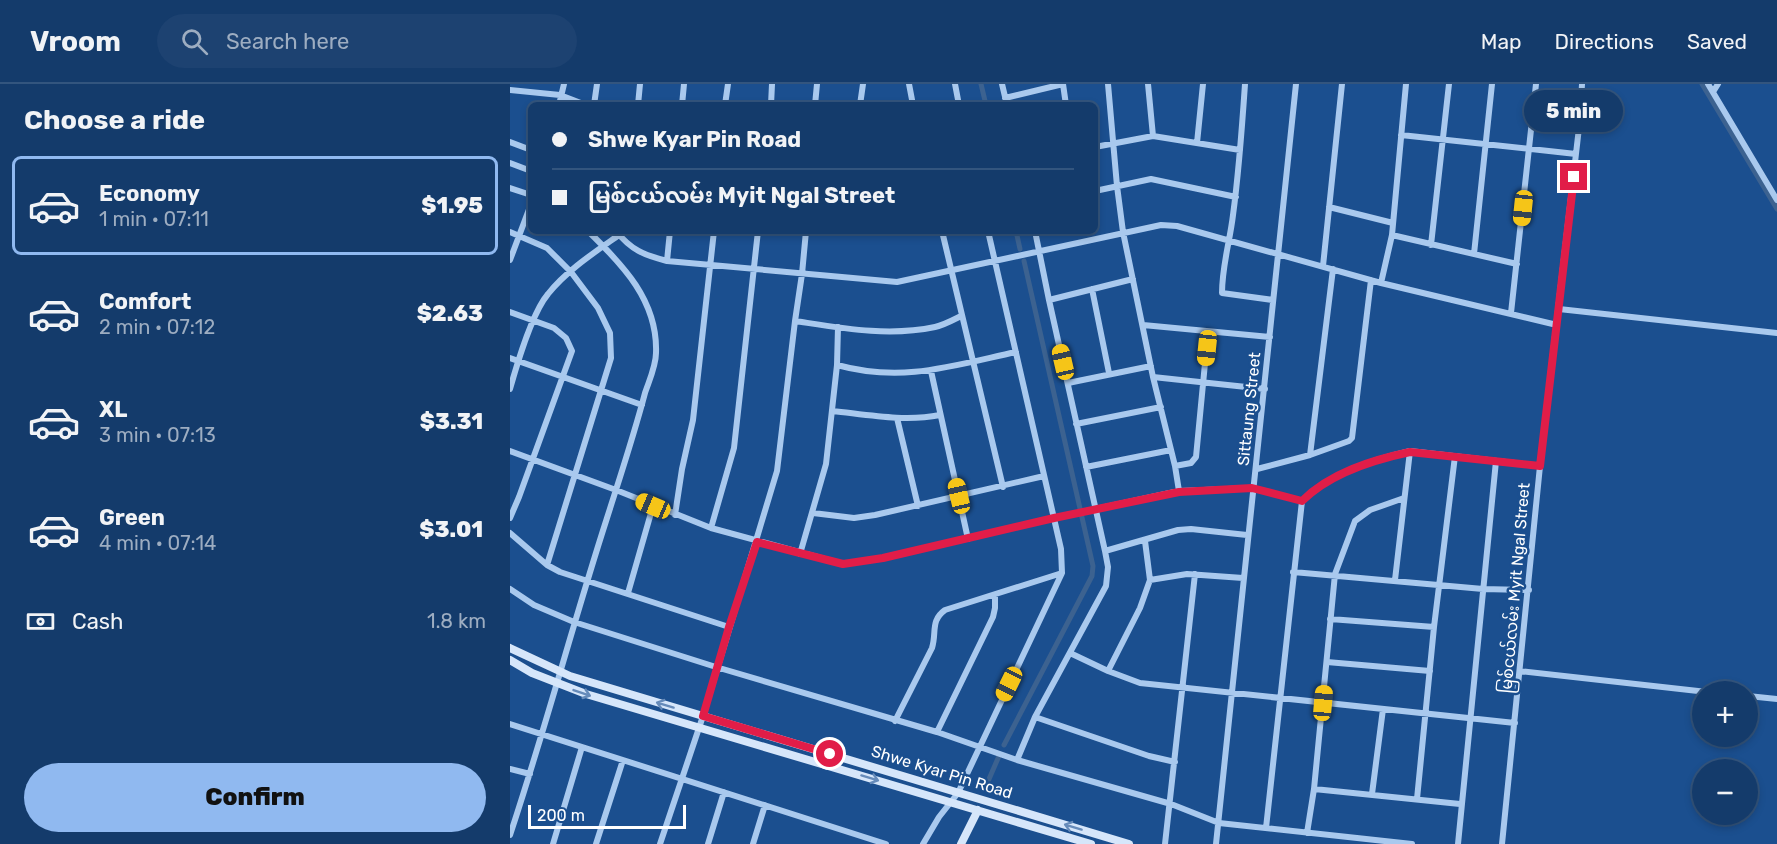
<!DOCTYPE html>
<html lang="en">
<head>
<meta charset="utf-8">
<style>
  :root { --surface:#143b6b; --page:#1d4271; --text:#f1f3f6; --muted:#9dadc1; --line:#33557e; --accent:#90b9f0 }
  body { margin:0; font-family:Rubik,"Noto Sans Myanmar",sans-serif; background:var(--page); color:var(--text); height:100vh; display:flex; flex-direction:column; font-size:22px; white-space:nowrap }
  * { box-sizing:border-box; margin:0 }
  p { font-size:20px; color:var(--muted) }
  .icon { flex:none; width:33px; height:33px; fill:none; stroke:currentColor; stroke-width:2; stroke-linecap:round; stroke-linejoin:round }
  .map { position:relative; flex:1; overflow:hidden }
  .drawer { display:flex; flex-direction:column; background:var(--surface); width:510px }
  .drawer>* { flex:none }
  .top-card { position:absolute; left:18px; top:18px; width:570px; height:132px; border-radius:9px; box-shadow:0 3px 9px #0003,0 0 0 2px var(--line); display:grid; align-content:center; height:132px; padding:0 24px; background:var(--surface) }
  .tools { position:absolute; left:1182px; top:597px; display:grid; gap:12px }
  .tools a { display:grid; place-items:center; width:66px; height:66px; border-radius:50%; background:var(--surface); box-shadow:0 3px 9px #0003,0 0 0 2px var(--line); font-size:30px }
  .scale { position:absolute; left:18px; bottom:15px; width:158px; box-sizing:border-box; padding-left:6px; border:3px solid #fff; border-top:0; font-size:16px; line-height:21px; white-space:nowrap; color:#fff; -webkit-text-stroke:4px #1b4f8f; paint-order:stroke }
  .end { position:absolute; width:27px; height:27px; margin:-14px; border:8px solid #e11d48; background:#fff; box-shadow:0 0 0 3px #fff }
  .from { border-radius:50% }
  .bubble { position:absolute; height:42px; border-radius:21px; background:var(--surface); box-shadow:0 3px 9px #0003,0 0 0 2px var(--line); font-size:20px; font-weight:800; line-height:42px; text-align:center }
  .car { position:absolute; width:18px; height:36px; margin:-18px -9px; border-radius:8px; box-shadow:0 0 4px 2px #0007; background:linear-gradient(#f5c518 24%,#345 0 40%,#f5c518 0 76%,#345 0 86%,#f5c518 0) }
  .top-card b { display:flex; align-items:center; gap:21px; height:57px; font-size:22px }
  .top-card b+b { border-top:2px solid var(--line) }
  .top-card i { width:15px; height:15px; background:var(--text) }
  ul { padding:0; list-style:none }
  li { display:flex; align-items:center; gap:18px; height:99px; margin:0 12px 9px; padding:0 12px; border:3px solid transparent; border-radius:9px }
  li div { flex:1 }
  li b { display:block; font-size:22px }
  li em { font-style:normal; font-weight:800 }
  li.selected { border-color:var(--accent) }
  li>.icon { width:54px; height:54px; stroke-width:1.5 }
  h2 { padding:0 24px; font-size:27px; line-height:72px }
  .pay { display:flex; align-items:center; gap:15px; height:66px; padding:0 24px; font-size:22px }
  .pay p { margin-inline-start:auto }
  .primary-button { display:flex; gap:12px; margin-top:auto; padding:12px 24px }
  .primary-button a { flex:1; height:69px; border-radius:36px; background:var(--accent); color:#111; font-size:24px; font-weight:800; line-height:69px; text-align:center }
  header { display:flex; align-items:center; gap:36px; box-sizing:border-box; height:84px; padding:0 30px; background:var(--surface); border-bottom:2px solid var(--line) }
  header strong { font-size:28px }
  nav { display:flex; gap:33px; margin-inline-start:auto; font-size:21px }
  .search { width:420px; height:54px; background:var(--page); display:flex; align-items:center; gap:15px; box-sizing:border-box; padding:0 21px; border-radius:33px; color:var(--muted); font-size:22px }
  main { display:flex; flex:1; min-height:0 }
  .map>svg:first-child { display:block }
</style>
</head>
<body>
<header>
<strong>Vroom</strong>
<div class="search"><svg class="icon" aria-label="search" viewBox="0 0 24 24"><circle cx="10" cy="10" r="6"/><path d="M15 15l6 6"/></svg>Search here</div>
<nav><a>Map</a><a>Directions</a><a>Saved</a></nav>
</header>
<main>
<section class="drawer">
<h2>Choose a ride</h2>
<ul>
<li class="selected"><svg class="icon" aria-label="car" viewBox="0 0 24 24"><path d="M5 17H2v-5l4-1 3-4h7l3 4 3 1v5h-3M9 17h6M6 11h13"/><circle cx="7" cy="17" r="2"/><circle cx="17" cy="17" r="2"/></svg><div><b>Economy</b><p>1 min · 07:11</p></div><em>$1.95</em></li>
<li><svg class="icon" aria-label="car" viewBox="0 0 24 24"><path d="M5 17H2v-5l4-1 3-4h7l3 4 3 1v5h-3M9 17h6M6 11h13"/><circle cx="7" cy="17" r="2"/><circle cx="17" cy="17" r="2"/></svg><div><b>Comfort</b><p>2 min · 07:12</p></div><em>$2.63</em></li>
<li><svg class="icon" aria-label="car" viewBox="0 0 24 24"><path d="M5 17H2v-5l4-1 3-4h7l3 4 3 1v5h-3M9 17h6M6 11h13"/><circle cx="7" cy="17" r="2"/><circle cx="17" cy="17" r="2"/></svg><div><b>XL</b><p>3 min · 07:13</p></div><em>$3.31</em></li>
<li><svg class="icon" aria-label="car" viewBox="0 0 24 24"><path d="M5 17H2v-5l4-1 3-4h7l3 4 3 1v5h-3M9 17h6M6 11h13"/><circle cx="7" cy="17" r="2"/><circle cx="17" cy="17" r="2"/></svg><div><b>Green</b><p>4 min · 07:14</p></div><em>$3.01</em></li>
</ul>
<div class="pay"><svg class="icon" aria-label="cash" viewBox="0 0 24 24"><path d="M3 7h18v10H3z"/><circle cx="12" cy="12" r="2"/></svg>Cash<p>1.8 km</p></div>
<div class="primary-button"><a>Confirm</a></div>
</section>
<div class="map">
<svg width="1267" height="760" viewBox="0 0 1267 760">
  <rect width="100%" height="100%" fill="#1b4f8f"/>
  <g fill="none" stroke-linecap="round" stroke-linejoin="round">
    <path stroke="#3c6290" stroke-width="5" d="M471 0 476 21
      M1192 0 1267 125
      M506 147 510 165
      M494 661 582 492 583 482 514 177
      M476 702 489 672"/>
    <path stroke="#a9c9ee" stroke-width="6" d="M399 0 403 21
      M445 0 449 21
      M492 0 497 21
      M598 0 607 102 613 148 643 293 665 382 669 407
      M638 0 643 52
      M735 0C732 44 729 87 723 131 720 157 712 182 712 209L763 216
      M1198 0 1267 116
      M0 6 50 11 76 21
      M1203 8 1208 0
      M495 14 553 0 556 21
      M49 21 54 0
      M84 21 87 0
      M128 21 130 0
      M172 21 174 0
      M215 21 218 0
      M261 21 262 0
      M305 21 307 0
      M350 21 353 0
      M891 51 1066 70
      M0 58 21 66
      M687 59 693 0
      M585 63 643 52 730 66
      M0 79 21 87
      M0 104 21 111
      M585 107 641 95 726 113
      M819 123 883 139
      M106 147C121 166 134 171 157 177L387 198 651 141 667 142 871 199 1047 241
      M432 147 493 403
      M0 148 37 164 61 188 88 224 100 249 101 274 37 481
      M882 151 1007 180
      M921 161 939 0
      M964 170 982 0
      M0 176 21 120
      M157 177 160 147
      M813 182 832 0
      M871 199 882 151 896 0
      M582 205 599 289
      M539 216 623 195
      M1049 225 1267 249
      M0 228 44 244 56 254 62 267 9 413 0 434
      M1001 229 1026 0
      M285 237C331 244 378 253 425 243 434 241 443 236 451 232
      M633 241 760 253
      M0 274 132 321
      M327 281C392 299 442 282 506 268
      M421 287 458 455
      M643 293 755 305
      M558 299 641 282
      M0 305C7 280 22 229 38 210 56 187 85 168 109 151V148
      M323 327C359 331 395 338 430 331
      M387 334 408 422
      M566 340 651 323
      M0 367 106 406 201 444 333 480 373 474 544 434 669 407 742 404 792 417
      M800 371 823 185
      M665 382 681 379 686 373 698 248
      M576 383 661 366
      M747 385 800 371 839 357 842 354 861 196
      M303 429 344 434 365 431 534 392
      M165 431 172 385 183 336 204 147
      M201 444 224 364 248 147
      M0 449 37 481 50 488 219 543
      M595 467 668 446 681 445 737 451
      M290 470 316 380 327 281 328 243
      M783 488 973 505 1019 506
      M640 496 677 490 733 494
      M885 496 900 367
      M0 505 24 521 64 538 206 583 427 648 507 676 661 720 709 739 902 760
      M118 509 143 422
      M820 535 924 543
      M560 569 598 587 630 599 1005 639
      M817 578 920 587
      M598 587 630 524 640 496 635 457
      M1010 587 1197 608
      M1238 612 1267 615
      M525 633 639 672 665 678
      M385 637 422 564C427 548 420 537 435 526L552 489
      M0 640 376 760
      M427 648 483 533 485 524V511
      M507 676 525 633 596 502 598 483 595 467 539 216 525 147
      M0 685 20 690
      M804 705 950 720
      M862 710 873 625
      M907 715 924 543 945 372
      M756 744 792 417C820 389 862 376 900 367L1030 382
      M797 749 804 705 825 490 845 437 860 426 894 414
      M0 751C35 646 63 539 97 434 110 393 124 351 135 309 139 297 146 282 146 269 148 217 113 181 78 147
      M43 760 72 663
      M86 760 113 676
      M150 760 193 632 267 387 285 237 292 190 296 147
      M198 760 214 708
      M243 760 255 721
      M413 760 429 733 448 709 552 489 551 465 478 147
      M655 760 685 490
      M706 760 786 0
      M948 760 986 377
      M992 760 1030 382 1070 35 1072 0"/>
    <path stroke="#d6e6fa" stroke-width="8" d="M0 564 60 592 619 760
      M0 576 22 589 76 610 581 760
      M451 760 468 726"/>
  </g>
  <defs><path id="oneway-shaft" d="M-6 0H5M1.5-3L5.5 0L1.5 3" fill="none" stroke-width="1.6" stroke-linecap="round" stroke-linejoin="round" transform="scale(1.5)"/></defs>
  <g stroke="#668bba">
    <use href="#oneway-shaft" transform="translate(72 609) rotate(19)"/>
    <use href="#oneway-shaft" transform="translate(155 621) rotate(-163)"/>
    <use href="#oneway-shaft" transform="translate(360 694) rotate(17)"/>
    <use href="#oneway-shaft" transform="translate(563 743) rotate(-163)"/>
  </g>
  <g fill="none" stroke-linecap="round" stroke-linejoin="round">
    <path stroke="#e11d48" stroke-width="8" d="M320 670 193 632 219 543 247 458 333 480 373 474 544 434 669 408 742 404 792 417C820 389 862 376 900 368L1030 382 1064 93"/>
  </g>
  <g text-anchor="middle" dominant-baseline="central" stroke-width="5" stroke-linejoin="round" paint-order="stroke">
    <g font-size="16" fill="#fff" stroke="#1b4f8f">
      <text transform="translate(739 325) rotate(-84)">Sittaung Street</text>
      <text transform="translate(1005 504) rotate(-85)">မြစ်ငယ်လမ်း Myit Ngal Street</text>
      <text transform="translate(432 688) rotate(17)">Shwe Kyar Pin Road</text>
    </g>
  </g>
</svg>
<div class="tools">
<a>+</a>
<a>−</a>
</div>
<div class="scale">200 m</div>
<i class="end from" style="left:320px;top:670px"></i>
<i class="end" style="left:1064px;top:93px"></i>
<div class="bubble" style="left:1014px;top:6px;width:99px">5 min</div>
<i class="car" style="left:1013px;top:124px;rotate:186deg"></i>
<i class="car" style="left:697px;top:264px;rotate:186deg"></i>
<i class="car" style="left:553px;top:278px;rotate:347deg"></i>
<i class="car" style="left:449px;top:412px;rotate:347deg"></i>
<i class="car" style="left:143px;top:422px;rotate:293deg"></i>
<i class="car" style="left:499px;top:600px;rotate:206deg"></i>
<i class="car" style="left:813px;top:619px;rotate:5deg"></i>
<div class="top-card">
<b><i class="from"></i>Shwe Kyar Pin Road</b>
<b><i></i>မြစ်ငယ်လမ်း Myit Ngal Street</b>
</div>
</div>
</main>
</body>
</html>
